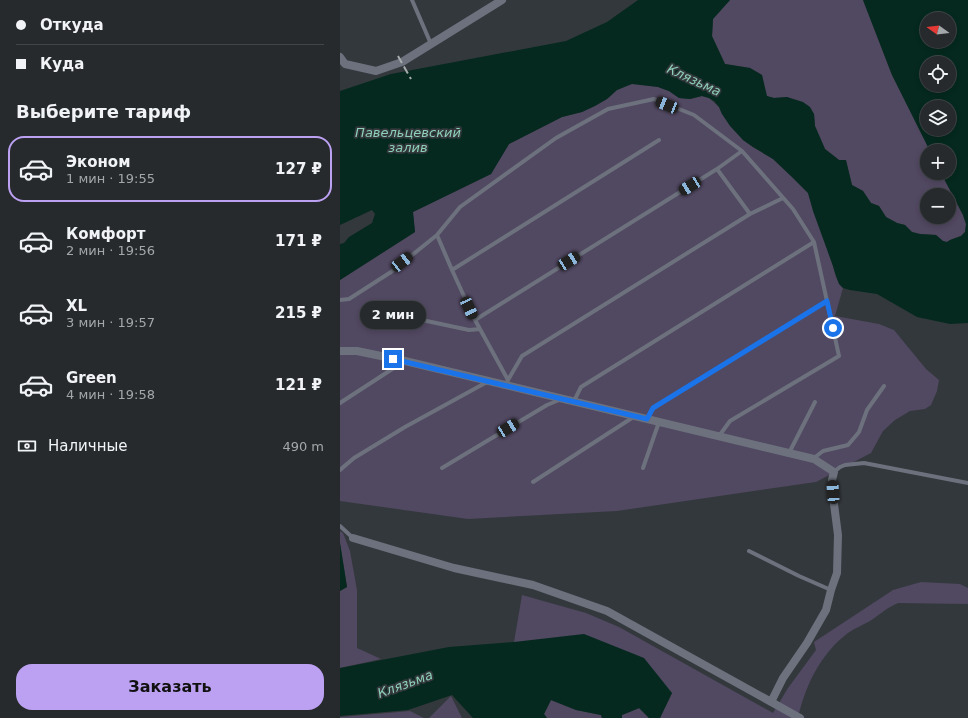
<!DOCTYPE html>
<html lang="ru">
<head>
<meta charset="utf-8">
<style>
  :root { --surface:#262a2d; --page:#323639; --text:#f1f3f6; --muted:#a4a7aa; --line:#424649; --accent:#bca0f2 }
  body { margin:0; font-family:"DejaVu Sans",sans-serif; background:var(--page); color:var(--text); height:100vh; display:flex; flex-direction:column; font-size:15px; white-space:nowrap }
  * { box-sizing:border-box; margin:0 }
  p { font-size:13px; color:var(--muted) }
  .icon { flex:none; width:22px; height:22px; fill:none; stroke:currentColor; stroke-width:2; stroke-linecap:round; stroke-linejoin:round }
  .map { position:relative; flex:1; overflow:hidden }
  .panel { display:flex; flex-direction:column; background:var(--surface); width:340px }
  .panel>* { flex:none }
  .banner { display:grid; align-content:center; height:88px; padding:0 16px; background:var(--surface) }
  .needle { width:26px; rotate:285deg }
  .fabs { position:absolute; left:580px; top:12px; display:grid; gap:8px }
  .fabs a { display:grid; place-items:center; width:36px; height:36px; border-radius:50%; background:var(--surface); box-shadow:0 2px 6px #0003,0 0 0 1px var(--line); font-size:20px }
  .end { position:absolute; width:18px; height:18px; margin:-9px; border:5px solid #1a73e8; background:#fff; box-shadow:0 0 0 2px #fff }
  .from { border-radius:50% }
  .bubble { position:absolute; height:28px; border-radius:14px; background:var(--surface); box-shadow:0 2px 6px #0003,0 0 0 1px var(--line); font-size:13px; font-weight:600; line-height:28px; text-align:center }
  .car { position:absolute; width:12px; height:24px; margin:-12px -6px; border-radius:5px; box-shadow:0 0 3px 1px #0007; background:linear-gradient(#222 24%,#8ab4d8 0 40%,#222 0 76%,#8ab4d8 0 86%,#222 0) }
  .banner b { display:flex; align-items:center; gap:14px; height:38px; font-size:15px }
  .banner b+b { border-top:1px solid var(--line) }
  .banner i { width:10px; height:10px; background:var(--text) }
  ul { padding:0; list-style:none }
  li { display:flex; align-items:center; gap:12px; height:66px; margin:0 8px 6px; padding:0 8px; border:2px solid transparent; border-radius:16px }
  li div { flex:1 }
  li b { display:block; font-size:15px }
  li em { font-style:normal; font-weight:600 }
  li.active { border-color:var(--accent) }
  li>.icon { width:36px; height:36px; stroke-width:1.5 }
  h2 { padding:0 16px; font-size:18px; line-height:48px }
  .pay { display:flex; align-items:center; gap:10px; height:44px; padding:0 16px; font-size:15px }
  .pay p { margin-inline-start:auto }
  .primary-button { display:flex; gap:8px; margin-top:auto; padding:8px 16px }
  .primary-button a { flex:1; height:46px; border-radius:16px; background:var(--accent); color:#111; font-size:16px; font-weight:600; line-height:46px; text-align:center }
  main { display:flex; flex:1; min-height:0 }
  .map>svg:first-child { display:block }
</style>
</head>
<body>
<main>
<section class="panel">
<div class="banner">
<b><i class="from"></i>Откуда</b>
<b><i></i>Куда</b>
</div>
<h2>Выберите тариф</h2>
<ul>
<li class="active"><svg class="icon" aria-label="car" viewBox="0 0 24 24"><path d="M5 17H2v-5l4-1 3-4h7l3 4 3 1v5h-3M9 17h6M6 11h13"/><circle cx="7" cy="17" r="2"/><circle cx="17" cy="17" r="2"/></svg><div><b>Эконом</b><p>1 мин · 19:55</p></div><em>127 ₽</em></li>
<li><svg class="icon" aria-label="car" viewBox="0 0 24 24"><path d="M5 17H2v-5l4-1 3-4h7l3 4 3 1v5h-3M9 17h6M6 11h13"/><circle cx="7" cy="17" r="2"/><circle cx="17" cy="17" r="2"/></svg><div><b>Комфорт</b><p>2 мин · 19:56</p></div><em>171 ₽</em></li>
<li><svg class="icon" aria-label="car" viewBox="0 0 24 24"><path d="M5 17H2v-5l4-1 3-4h7l3 4 3 1v5h-3M9 17h6M6 11h13"/><circle cx="7" cy="17" r="2"/><circle cx="17" cy="17" r="2"/></svg><div><b>XL</b><p>3 мин · 19:57</p></div><em>215 ₽</em></li>
<li><svg class="icon" aria-label="car" viewBox="0 0 24 24"><path d="M5 17H2v-5l4-1 3-4h7l3 4 3 1v5h-3M9 17h6M6 11h13"/><circle cx="7" cy="17" r="2"/><circle cx="17" cy="17" r="2"/></svg><div><b>Green</b><p>4 мин · 19:58</p></div><em>121 ₽</em></li>
</ul>
<div class="pay"><svg class="icon" aria-label="cash" viewBox="0 0 24 24"><path d="M3 7h18v10H3z"/><circle cx="12" cy="12" r="2"/></svg>Наличные<p>490 m</p></div>
<div class="primary-button"><a>Заказать</a></div>
</section>
<div class="map">
<svg width="628" height="718" viewBox="0 0 628 718">
  <rect width="100%" height="100%" fill="#33383c"/>
  <path fill="#514861" fill-rule="evenodd" d="M390 0H523L552 75 590 151H587V173H601L623 215 626 224 625 232 621 236 610 240 607 242 603 241 596 235 580 234 572 232 565 225 557 223 546 217 539 206 531 203 523 191 512 185 506 161 499 160 485 149 475 126 474 114 447 97 434 98 426 96 422 75 410 68 385 64 372 37 373 19ZM587 195H609V217H587Z
    M292 83 318 87 329 91 339 98 350 99 362 96 369 98 379 107 382 114 403 140 413 147 433 159 452 177 468 193 493 266C495 274 497 282 503 288L495 316 539 324 554 330 586 369 599 380 597 391 591 405 585 409 570 411 555 420 543 431 531 453 476 482 277 511 128 519 0 501V280L75 232 73 212 151 174 169 144 222 117 242 112 267 99 277 90Z
    M0 531 3 533 10 551 17 590V648L41 659 0 668V591L7 587 0 543Z
    M581 582 620 584 628 588V604L558 603C548 607 539 615 530 621 523 625 515 628 508 633 481 653 465 686 458 718H320L332 693 174 642 182 595 246 613 279 627 433 713 448 688 476 650 474 642 553 590Z
    M111 696 122 718H89Z
    M211 700 236 710 261 715 262 718H207L204 714Z
    M300 708 309 718H282V715Z
    M70 711 84 718H0V717Z"/>
  <path fill="#05291e" fill-rule="evenodd" d="M298 0H390L373 19 372 36 385 64 410 68 422 75 427 96 434 98 447 97 463 102 470 107 474 114 475 126 485 149 499 160H506L512 185 523 191 531 203 539 206 546 217 557 223 565 225 572 232 580 234 596 235 603 241 607 242 610 240 621 236 625 232 626 224 623 215 601 173H609V151H590L552 75 523 0H628V323L610 324 577 317 537 294 510 290 503 288 499 284 496 276 493 266 473 211 468 193 452 177 433 159 413 147 403 140 390 126 382 114 379 107 374 101 369 98 362 96 350 99 339 98 329 91 318 87 292 84 277 90 267 99 255 106 242 112 222 117 169 144 151 174 73 212 75 232 0 280V244L4 243 9 237 32 223 35 214 32 210 0 225V91L51 74 226 41 267 22ZM587 19H609V41H587ZM587 63H609V85H587ZM587 107H609V129H587Z
    M0 543 7 587 0 591Z
    M244 634 304 658 332 693 320 718H309L299 708 282 715V718H262L261 715 236 710 211 700 204 714 207 718H133L112 695 68 710 0 716V668L109 647 174 642Z"/>
  <g fill="none" stroke-linecap="round" stroke-linejoin="round">
    <path stroke="#6c717d" stroke-width="4" d="M72 0 91 44
      M377 169 410 214
      M97 235 112 270 135 320 168 380 167 382
      M112 270 319 140
      M0 300 9 299 51 272 97 235 120 207 216 138 268 109 314 99 354 115 402 151 453 209 474 242 499 356 390 421 379 436
      M82 320 129 330 140 329
      M135 320 377 169 402 151
      M168 380 182 356 410 214 443 198
      M234 401 241 387 474 242
      M0 403 63 362
      M307 419 313 408 487 301
      M449 453 475 402
      M474 458 483 451 508 445 519 432 527 410 544 386
      M102 468 207 405 219 400
      M303 468 319 422
      M0 470 14 458 65 427 147 382
      M494 472 500 467 505 465 524 463 628 483
      M193 482 295 416
      M0 526 13 538
      M409 551 459 576 491 590"/>
    <path stroke="#6c717d" stroke-width="8" d="M0 57 5 64 36 71 62 62 162 0
      M0 351H17L65 361 474 459 494 472 492 480 494 504 498 535 497 573 491 590 486 610 467 643 443 678 431 702
      M13 538 114 568 193 585 267 611 460 718"/>
    <path stroke="#a7acae" stroke-width="2" stroke-dasharray="8 4" stroke-linecap="butt" d="M58 56 71 79"/>
  </g>
  <g fill="none" stroke-linecap="round" stroke-linejoin="round">
    <path stroke="#1a73e8" stroke-width="5" d="M53 359 307 419 313 408 487 301 493 328"/>
  </g>
  <g text-anchor="middle" dominant-baseline="central" stroke-width="3.5" stroke-linejoin="round" paint-order="stroke">
    <g font-size="13" font-style="italic" fill="#8ecfb7" stroke="#33383c">
      <text transform="translate(354 80) rotate(25)">Клязьма</text>
      <text x="68" y="132">Павельцевский<tspan x="68" dy="15">залив</tspan></text>
      <text transform="translate(65 684) rotate(-20)">Клязьма</text>
    </g>
  </g>
</svg>
<div class="fabs">
<a><svg class="needle" viewBox="-14 -14 28 28"><path d="M0-13l5 13h-10z" fill="#e53935"/><path d="M0 13l5-13h-10z" fill="#a4a7aa"/></svg></a>
<a><svg class="icon" aria-label="locate" viewBox="0 0 24 24"><circle cx="12" cy="12" r="6"/><path d="M12 2v4M12 18v4M2 12h4M18 12h4"/></svg></a>
<a><svg class="icon" aria-label="layers" viewBox="0 0 24 24"><path d="M12 4l9 5-9 5-9-5zM3 14l9 5 9-5"/></svg></a>
<a>+</a>
<a>−</a>
</div>
<i class="end from" style="left:493px;top:328px"></i>
<i class="end" style="left:53px;top:359px"></i>
<div class="bubble" style="left:20px;top:301px;width:66px">2 мин</div>
<i class="car" style="left:327px;top:105px;rotate:292deg"></i>
<i class="car" style="left:350px;top:186px;rotate:238deg"></i>
<i class="car" style="left:229px;top:261px;rotate:58deg"></i>
<i class="car" style="left:62px;top:262px;rotate:52deg"></i>
<i class="car" style="left:129px;top:308px;rotate:155deg"></i>
<i class="car" style="left:168px;top:428px;rotate:59deg"></i>
<i class="car" style="left:493px;top:492px;rotate:356deg"></i>
</div>
</main>
</body>
</html>
